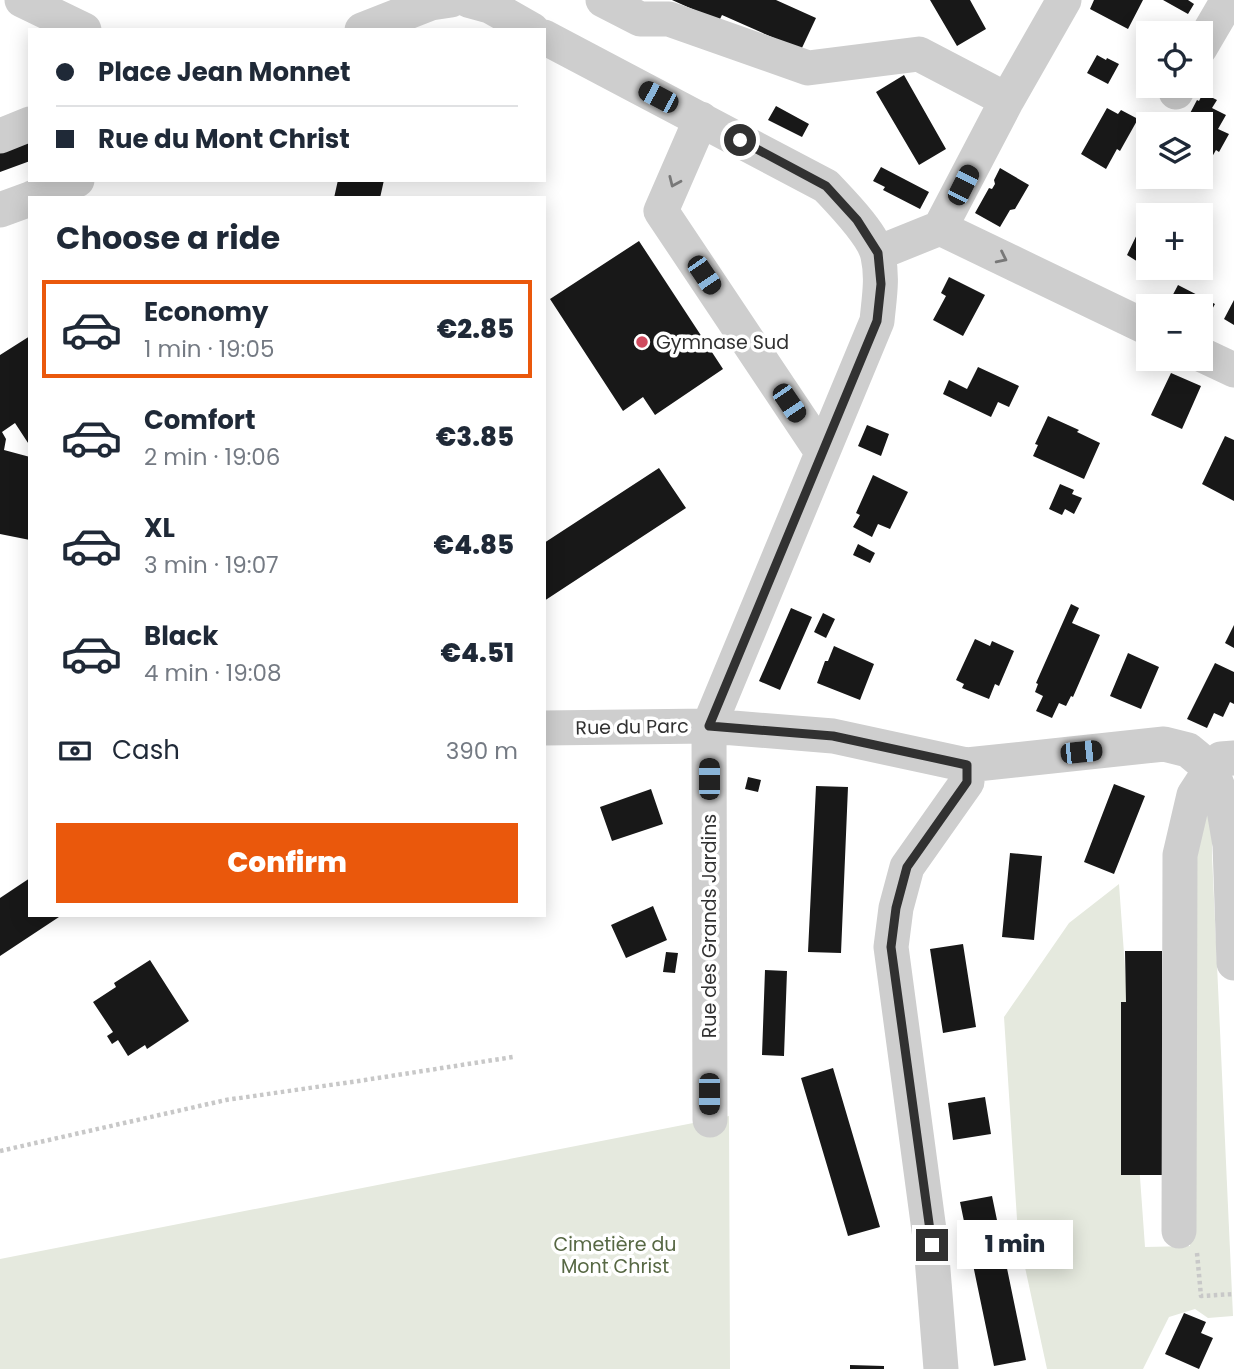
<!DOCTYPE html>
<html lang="en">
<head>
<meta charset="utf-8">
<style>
  :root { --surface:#fff; --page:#f2f2f3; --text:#1f2937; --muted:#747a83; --line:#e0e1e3; --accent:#ea580c }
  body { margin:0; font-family:Poppins,sans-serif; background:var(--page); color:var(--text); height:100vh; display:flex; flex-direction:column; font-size:26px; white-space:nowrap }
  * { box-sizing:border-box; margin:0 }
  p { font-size:23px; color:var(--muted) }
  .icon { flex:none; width:38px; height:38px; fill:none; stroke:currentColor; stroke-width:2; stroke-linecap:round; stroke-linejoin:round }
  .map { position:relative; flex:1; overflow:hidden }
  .side { position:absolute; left:28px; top:196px; width:518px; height:721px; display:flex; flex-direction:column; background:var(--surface); border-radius:0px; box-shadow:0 4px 18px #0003 }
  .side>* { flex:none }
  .top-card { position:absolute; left:28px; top:28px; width:518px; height:154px; border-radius:0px; box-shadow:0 4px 18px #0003; display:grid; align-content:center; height:154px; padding:0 28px; background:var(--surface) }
  .tools { position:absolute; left:1136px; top:21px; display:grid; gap:14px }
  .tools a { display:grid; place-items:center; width:77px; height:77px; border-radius:0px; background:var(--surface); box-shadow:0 4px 18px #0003; font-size:35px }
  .end { position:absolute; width:32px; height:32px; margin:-16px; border:9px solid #313131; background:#fff; box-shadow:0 0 0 4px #fff }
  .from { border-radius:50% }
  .bubble { position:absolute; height:49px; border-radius:0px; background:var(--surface); box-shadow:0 4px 18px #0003; font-size:23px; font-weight:800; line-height:49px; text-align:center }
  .car { position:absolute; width:21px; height:42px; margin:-21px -10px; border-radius:9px; box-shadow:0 0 5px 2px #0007; background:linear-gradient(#222 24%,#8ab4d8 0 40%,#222 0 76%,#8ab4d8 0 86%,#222 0) }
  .top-card b { display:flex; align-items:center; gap:24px; height:66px; font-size:26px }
  .top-card b+b { border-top:2px solid var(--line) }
  .top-card i { width:18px; height:18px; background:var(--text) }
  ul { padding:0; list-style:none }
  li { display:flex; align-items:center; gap:21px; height:98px; margin:0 14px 10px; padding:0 14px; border:4px solid transparent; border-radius:0px }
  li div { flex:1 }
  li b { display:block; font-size:26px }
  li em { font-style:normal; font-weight:800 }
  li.active { border-color:var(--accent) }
  li>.icon { width:63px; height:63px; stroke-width:1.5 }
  h2 { padding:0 28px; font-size:32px; line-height:84px }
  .pay { display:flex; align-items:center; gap:18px; height:77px; padding:0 28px; font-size:26px }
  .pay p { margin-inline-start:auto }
  .action { display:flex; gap:14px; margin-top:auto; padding:14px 28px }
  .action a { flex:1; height:80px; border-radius:0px; background:var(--accent); color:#fff; font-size:28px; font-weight:800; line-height:80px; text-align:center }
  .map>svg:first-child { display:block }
</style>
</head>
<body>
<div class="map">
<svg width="1234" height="1369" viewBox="0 0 1234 1369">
  <rect width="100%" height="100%" fill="#fff"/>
  <path fill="#e5e9de" d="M1204 811 1212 815V855L1233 1316 1208 1318 1195 1309 1169 1317 1143 1369H1047L1018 1235 1004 1017 1069 923 1119 884 1145 1247 1190 1246 1188 1222V870Z
    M729 1116 730 1369H0V1259Z"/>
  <path fill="#181818" d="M672 0H776L816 18 801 50 722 15 719 21Z
    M930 0H970L986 29 957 46Z
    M1094 0H1143L1128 29 1090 9Z
    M1163 0H1188L1194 4 1188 14Z
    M1097 55 1106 60 1107 58 1119 64 1108 84 1087 73Z
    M904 75 946 149 919 165 876 92Z
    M1203 93 1217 100 1212 108 1226 115 1218 129 1229 134 1219 152 1216 150 1200 178V124H1186L1189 119H1187L1197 100 1199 101Z
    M776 106 809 124 802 137 768 120Z
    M1107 108 1118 114 1121 110 1138 119 1120 151 1117 149 1106 169 1081 154Z
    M30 138V161L0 172V149Z
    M881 167 929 192 920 209 883 190 885 187 873 181Z
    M1000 168 1029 185 1015 209 1010 210 1000 227 975 213 989 188 992 189 995 184 994 180Z
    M338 180H384L380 198H334Z
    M1143 222 1148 225V256L1143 265 1127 255Z
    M639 241 723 369 655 415 643 397 623 411 550 299Z
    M949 277 985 295 963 336 933 320 946 296 941 293Z
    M1178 285 1215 304 1203 326 1200 325V306H1167Z
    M1234 300V325L1224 319Z
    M30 336V446L15 423 2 432 6 439 4 450 30 457V540L0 534V355Z
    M978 367 1019 386 1009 407 998 402 991 417 943 394 949 380 967 389Z
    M1171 373 1201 386 1182 429 1151 415Z
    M1048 416 1079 430 1077 432 1100 443 1084 479 1033 456 1038 445 1035 444Z
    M867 425 889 434 881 456 858 446Z
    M1225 436 1234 440V501L1202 484Z
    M659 468 686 508 544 601V543Z
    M873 475 908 492 890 529 878 524 872 537 853 527 860 515 856 513Z
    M1060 484 1074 490 1072 494 1082 498 1074 514 1065 509 1062 515 1049 509Z
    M858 544 875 553 870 563 853 555Z
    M1071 604 1079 608 1072 623 1100 635 1073 697 1071 696 1066 706 1059 703 1052 718 1036 711 1043 696 1035 692 1038 684 1036 683Z
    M791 608 812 617 780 690 759 681Z
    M823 613 835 619 826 638 814 632Z
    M1234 625V648L1225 643Z
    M975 639 990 646 992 641 1014 651 999 686 995 684 989 699 962 688 964 684 956 680Z
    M834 646 874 664 860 700 817 683 825 661H828Z
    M1128 653 1159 667 1141 709 1110 696Z
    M1215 663 1234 672V704L1230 702 1223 717 1214 713 1207 728 1187 719Z
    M748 777 761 780 758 792 745 789Z
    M1114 784 1145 796 1114 874 1084 862Z
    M816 786 848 787 841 953 808 952Z
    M651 789 663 824 612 841 600 807Z
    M1010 853 1042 856 1034 940 1002 937Z
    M30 878V915H62L0 956V898Z
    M653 906 667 940 626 958 611 925Z
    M963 944 976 1027 943 1033 930 949Z
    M1125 951H1162L1163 1175H1121V1002H1126Z
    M666 952 678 953 675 973 663 972Z
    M150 960 189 1021 147 1049 145 1045 128 1056 118 1040 112 1044 107 1036 113 1032 93 1002 116 987 114 983Z
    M765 970 787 971 784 1056 762 1055Z
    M833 1068 880 1227 848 1236 801 1078Z
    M985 1097 991 1134 953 1140 948 1103Z
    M992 1196 1026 1360 994 1366 960 1202Z
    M1184 1313 1206 1322 1201 1333 1213 1338 1199 1369 1165 1354Z
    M850 1365 884 1366V1369H850Z"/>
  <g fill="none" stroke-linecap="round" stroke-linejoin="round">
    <path stroke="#c8c8c8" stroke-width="4.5" stroke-dasharray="3.5 3.5" stroke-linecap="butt" d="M0 1151 226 1100 365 1080 513 1057
      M1197 1253 1201 1296 1234 1294"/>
    <path stroke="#cecece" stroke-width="35" d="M22 0 84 30
      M468 0 490 6 532 30
      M603 0 640 19H669L808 68 919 54 1007 100
      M362 30 431 3 451 0
      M544 37 826 186C841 202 874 235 878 256 883 278 879 299 877 321L709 726 710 1120
      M1200 48 1228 0
      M1176 92 1179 86
      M701 119 661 211 822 452
      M0 136 30 124
      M32 198 77 180
      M0 210 30 199
      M940 228 1148 328
      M878 253 940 228 1007 100 1064 0
      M1200 354 1234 370
      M544 728 709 726 833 736 967 765 1164 744 1188 750 1211 769 1222 798 1230 845 1234 963
      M1179 1231 1180 855 1194 795 1211 769 1221 759 1234 758
      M941 1369 931 1245 891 947 896 908 907 867 967 782V765"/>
  </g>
  <defs><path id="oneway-chevron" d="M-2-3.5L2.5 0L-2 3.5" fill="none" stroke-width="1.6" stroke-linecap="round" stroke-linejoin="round" transform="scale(1.75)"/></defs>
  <g stroke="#787878">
    <use href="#oneway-chevron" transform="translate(674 182) rotate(114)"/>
    <use href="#oneway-chevron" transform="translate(1002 258) rotate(26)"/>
  </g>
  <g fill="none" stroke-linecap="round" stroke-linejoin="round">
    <path stroke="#313131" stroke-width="9" d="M740 140 826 186 857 220 878 253 881 284 877 321 709 726 833 736 967 765V782L907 867 896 908 891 947 932 1245"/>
  </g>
  <circle fill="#d04b5f" stroke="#fff" stroke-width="2.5" cx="642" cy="342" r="7"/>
  <g text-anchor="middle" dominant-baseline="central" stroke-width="7" stroke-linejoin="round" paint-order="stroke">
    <g font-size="19" fill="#313131" stroke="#fff" text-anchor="start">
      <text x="656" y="342">Gymnase Sud</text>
    </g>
    <g font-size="19" fill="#313131" stroke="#fff">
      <text transform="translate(632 727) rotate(-1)">Rue du Parc</text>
      <text transform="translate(709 926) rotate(-90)">Rue des Grands Jardins</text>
    </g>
    <g font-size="19" fill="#576844" stroke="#fff">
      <text x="615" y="1244">Cimetière du<tspan x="615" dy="22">Mont Christ</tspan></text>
    </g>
  </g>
</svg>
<div class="tools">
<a><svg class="icon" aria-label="locate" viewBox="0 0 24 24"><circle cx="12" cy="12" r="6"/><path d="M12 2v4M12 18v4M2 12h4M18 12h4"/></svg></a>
<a><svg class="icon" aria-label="layers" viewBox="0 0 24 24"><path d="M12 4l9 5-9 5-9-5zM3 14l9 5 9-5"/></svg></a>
<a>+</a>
<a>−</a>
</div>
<i class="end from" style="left:740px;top:140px"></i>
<i class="end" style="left:932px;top:1245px"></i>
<div class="bubble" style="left:957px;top:1220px;width:116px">1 min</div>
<i class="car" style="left:658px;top:97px;rotate:298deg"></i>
<i class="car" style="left:963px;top:185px;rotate:27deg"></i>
<i class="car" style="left:704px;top:275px;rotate:146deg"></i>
<i class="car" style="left:789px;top:403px;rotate:146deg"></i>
<i class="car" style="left:1081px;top:752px;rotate:84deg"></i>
<i class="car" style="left:709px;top:779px;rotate:0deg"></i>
<i class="car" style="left:709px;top:1094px;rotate:180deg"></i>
<div class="top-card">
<b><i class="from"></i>Place Jean Monnet</b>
<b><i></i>Rue du Mont Christ</b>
</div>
<section class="side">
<h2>Choose a ride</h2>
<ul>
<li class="active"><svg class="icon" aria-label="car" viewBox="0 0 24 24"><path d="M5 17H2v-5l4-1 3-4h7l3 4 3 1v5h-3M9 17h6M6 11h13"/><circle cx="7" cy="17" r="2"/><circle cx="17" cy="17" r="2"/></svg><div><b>Economy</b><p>1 min · 19:05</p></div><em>€2.85</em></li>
<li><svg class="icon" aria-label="car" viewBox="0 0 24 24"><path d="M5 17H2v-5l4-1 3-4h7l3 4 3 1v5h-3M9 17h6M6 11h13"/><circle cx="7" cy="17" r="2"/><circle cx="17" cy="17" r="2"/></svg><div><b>Comfort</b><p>2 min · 19:06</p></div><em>€3.85</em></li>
<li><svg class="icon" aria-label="car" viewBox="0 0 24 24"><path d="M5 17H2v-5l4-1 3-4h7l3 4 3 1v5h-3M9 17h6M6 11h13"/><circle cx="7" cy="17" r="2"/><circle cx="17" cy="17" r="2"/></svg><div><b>XL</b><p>3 min · 19:07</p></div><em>€4.85</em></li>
<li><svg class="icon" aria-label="car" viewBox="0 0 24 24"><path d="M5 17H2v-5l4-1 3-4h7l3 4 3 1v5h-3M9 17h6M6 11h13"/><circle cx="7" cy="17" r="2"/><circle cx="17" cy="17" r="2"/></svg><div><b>Black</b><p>4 min · 19:08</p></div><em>€4.51</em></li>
</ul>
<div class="pay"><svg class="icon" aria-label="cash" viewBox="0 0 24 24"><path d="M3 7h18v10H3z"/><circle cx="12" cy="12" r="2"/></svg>Cash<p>390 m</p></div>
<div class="action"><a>Confirm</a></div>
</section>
</div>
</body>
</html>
